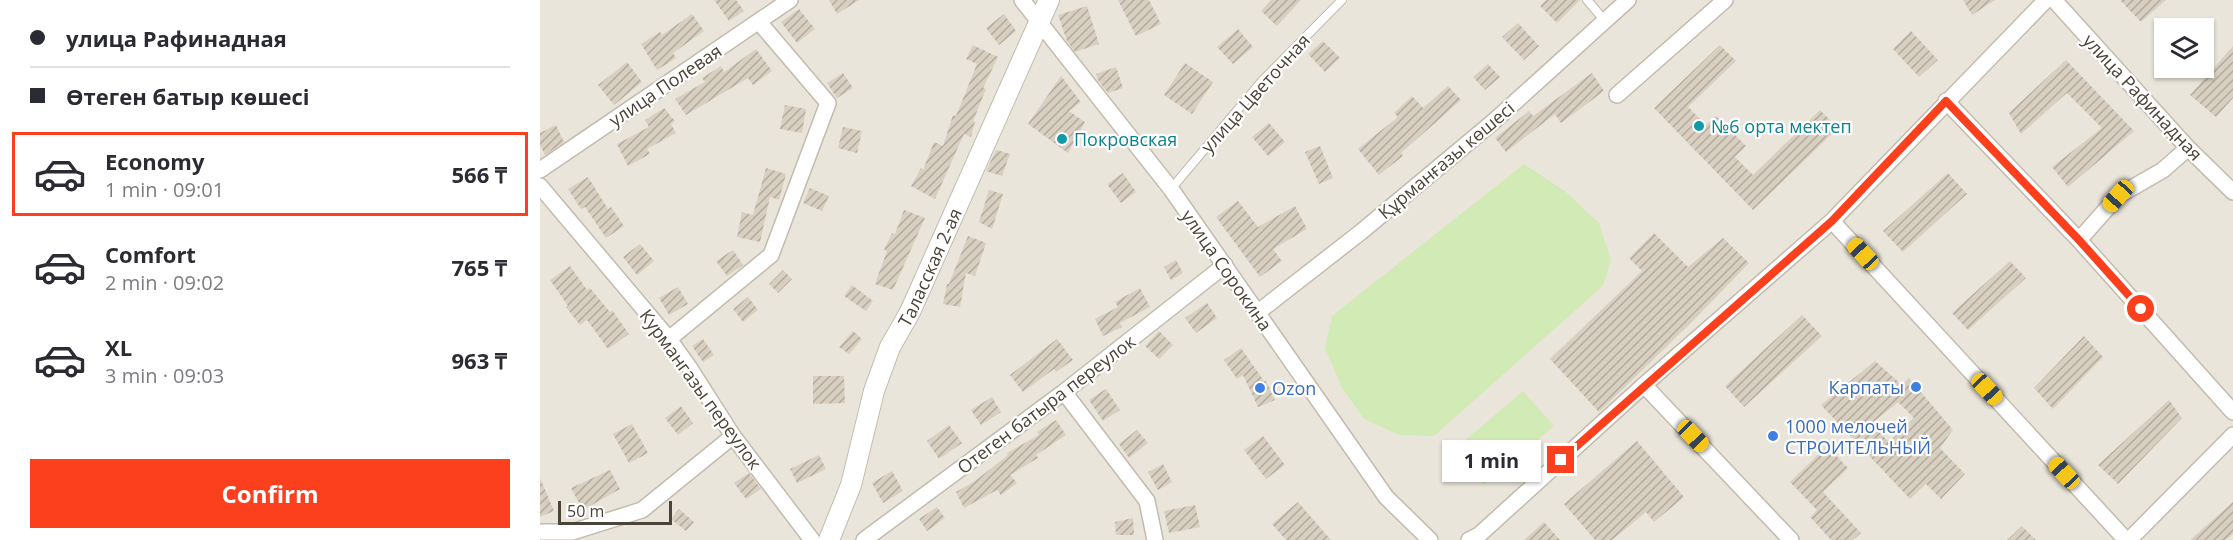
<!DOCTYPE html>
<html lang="en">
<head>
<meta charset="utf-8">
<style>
  :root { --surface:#fff; --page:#f2f2f3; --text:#2b2b33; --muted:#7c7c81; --line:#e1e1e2; --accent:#fc3f1d }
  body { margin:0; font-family:"Open Sans",sans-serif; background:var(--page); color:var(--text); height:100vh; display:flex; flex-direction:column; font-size:22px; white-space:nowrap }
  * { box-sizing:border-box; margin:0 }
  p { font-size:20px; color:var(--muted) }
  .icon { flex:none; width:33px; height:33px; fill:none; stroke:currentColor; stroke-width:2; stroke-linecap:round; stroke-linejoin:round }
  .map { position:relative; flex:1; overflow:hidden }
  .side { display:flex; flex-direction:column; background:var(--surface); width:540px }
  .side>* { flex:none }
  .hud { display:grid; align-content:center; height:132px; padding:0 30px; background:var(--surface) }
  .tools { position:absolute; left:1614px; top:18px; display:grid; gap:12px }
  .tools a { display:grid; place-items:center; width:60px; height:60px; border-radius:0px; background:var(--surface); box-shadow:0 2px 4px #0004; font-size:30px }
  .scale { position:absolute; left:18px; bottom:15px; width:114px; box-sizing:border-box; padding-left:6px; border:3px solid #4b4439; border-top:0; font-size:16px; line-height:21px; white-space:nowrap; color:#4b4439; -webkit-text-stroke:4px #fff; paint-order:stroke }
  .end { position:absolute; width:27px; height:27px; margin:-14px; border:8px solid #fc3f1d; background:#fff; box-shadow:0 0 0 3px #fff }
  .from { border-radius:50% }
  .bubble { position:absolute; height:42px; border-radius:0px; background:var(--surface); box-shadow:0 2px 4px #0004; font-size:20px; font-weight:700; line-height:42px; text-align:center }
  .car { position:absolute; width:18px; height:36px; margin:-18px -9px; border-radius:8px; box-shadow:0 0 4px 2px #0007; background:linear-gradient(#f5c518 24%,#345 0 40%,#f5c518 0 76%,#345 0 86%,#f5c518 0) }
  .hud b { display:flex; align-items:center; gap:21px; height:57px; font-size:22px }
  .hud b+b { border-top:2px solid var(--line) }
  .hud i { width:15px; height:15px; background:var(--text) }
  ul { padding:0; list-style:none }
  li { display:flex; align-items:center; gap:18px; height:84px; margin:0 12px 9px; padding:0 18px; border:3px solid transparent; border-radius:0px }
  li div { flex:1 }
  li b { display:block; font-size:22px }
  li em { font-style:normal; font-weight:700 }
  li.on { border-color:var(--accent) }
  li>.icon { width:54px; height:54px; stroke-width:1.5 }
  .primary-button { display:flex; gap:12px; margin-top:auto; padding:12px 30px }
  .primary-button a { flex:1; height:69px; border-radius:0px; background:var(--accent); color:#fff; font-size:24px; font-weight:700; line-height:69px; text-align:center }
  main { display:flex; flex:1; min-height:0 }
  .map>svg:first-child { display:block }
</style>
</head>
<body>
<main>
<section class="side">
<div class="hud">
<b><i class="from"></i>улица Рафинадная</b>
<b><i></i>Өтеген батыр көшесі</b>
</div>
<ul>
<li class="on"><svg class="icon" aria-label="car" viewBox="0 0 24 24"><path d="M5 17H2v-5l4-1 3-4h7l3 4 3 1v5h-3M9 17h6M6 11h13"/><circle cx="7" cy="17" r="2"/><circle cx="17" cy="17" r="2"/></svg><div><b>Economy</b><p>1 min · 09:01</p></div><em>566 ₸</em></li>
<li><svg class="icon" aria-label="car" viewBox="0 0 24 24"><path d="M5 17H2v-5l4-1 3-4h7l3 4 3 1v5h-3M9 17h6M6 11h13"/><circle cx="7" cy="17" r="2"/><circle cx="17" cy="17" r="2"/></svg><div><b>Comfort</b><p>2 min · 09:02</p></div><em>765 ₸</em></li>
<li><svg class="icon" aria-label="car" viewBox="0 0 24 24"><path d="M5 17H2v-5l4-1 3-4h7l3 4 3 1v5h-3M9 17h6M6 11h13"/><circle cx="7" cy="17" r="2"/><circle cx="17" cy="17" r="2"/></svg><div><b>XL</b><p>3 min · 09:03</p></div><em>963 ₸</em></li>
</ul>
<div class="primary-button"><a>Confirm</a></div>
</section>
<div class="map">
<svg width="1693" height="540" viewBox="0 0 1693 540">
  <defs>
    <pattern id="building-hatch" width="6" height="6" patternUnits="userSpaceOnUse" patternTransform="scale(1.5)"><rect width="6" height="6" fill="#d8cfc1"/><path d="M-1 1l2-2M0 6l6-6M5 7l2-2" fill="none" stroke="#b1aa9e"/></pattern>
  </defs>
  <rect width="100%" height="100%" fill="#f6f3ec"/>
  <path fill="#eae5da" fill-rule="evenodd" d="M0 0H1693V540H0ZM1624 28H1664V68H1624Z"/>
  <path fill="#d2eab5" d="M984 164 1026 192 1059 223 1071 260 1063 286 894 436 859 435 824 419 802 388 785 348 792 316Z
    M983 391 1014 426 944 485 915 449Z"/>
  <path fill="url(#building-hatch)" fill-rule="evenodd" d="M174 0H196L204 11 189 21Z
    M289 0H319L297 14Z
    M578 0H609L621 24 596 36Z
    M731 0H761L737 26 721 11Z
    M1006 0H1040L1017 23 1000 6Z
    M1423 0H1455L1432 15Z
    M1580 0H1626L1601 22Z
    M547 6 559 44 535 52 527 41 518 15Z
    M259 9 275 29 257 43 241 22Z
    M152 14 164 31 133 53 136 58 117 70 101 44 120 32 122 35Z
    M464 14 476 31 459 45 446 28Z
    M978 23 999 46 984 60 962 37Z
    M698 29 713 47 693 64 677 47Z
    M1371 31 1398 60 1379 77 1353 49Z
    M783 41 800 58 785 72 768 54Z
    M433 45 458 57 443 88 446 89 433 121 435 122 431 137 424 134 395 199 371 186 381 168 383 170 394 142 403 146 413 115 416 116 437 64 426 59Z
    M1180 45 1196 61 1148 107 1166 125 1176 116 1206 146 1195 157 1213 175 1280 110 1298 128 1213 210 1114 108Z
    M1693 46V98L1676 117 1650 95Z
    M216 49 232 71 213 85 208 78 146 115 135 99 165 82 162 78 181 66 184 72Z
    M1526 60 1594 131 1528 187 1512 167 1562 128 1527 93 1481 134 1469 113Z
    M87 62 102 82 74 105 58 85Z
    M645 63 673 82 652 114 624 95Z
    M948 64 960 77 945 90 933 77Z
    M576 67 583 88 568 93 558 80 556 74Z
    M303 73 313 88 297 98 287 83Z
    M1052 73 1064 91 1021 123 1015 114 966 152 955 138 989 111 993 116Z
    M521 76 541 102 529 111 545 122 528 153 488 124Z
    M908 86 921 100 861 153 863 156 839 175 818 149 858 117 854 113 872 96 883 108Z
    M245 105 266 109 262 133 240 129Z
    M124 108 135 121 131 124 136 133 107 149 110 154 88 166 77 144 109 127 105 120Z
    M729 123 745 142 728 156 712 137Z
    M16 125 24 142 5 155 0 145V133Z
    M303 127 322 131 317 153 298 148Z
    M780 146 793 178 779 184 765 152Z
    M456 150 470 154 462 176 446 171Z
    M226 168 246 174 239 200 230 197 220 242 197 237 202 212 213 215Z
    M583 173 596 192 581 203 567 184Z
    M1408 173 1427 194 1363 252 1343 231Z
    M48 177 68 209 71 207 84 226 66 238 45 207 41 209 28 189Z
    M270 188 289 196 282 211 263 203Z
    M449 190 463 194 452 229 439 222Z
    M698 201 718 227 755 206 767 229 733 249 742 261 720 277 676 217Z
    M364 210 385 218 353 290 335 284 347 251 344 250 352 233 355 234Z
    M1114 233 1148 267 1183 238 1209 263 1152 322 1059 412 1010 359 1102 271 1089 258Z
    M428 236 446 243 435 276 426 273 420 307 403 304 407 284H409Z
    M100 244 114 261 97 275 83 257Z
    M193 250 203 265 187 276 176 261Z
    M636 260 643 273 631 280 624 267Z
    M1470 261 1486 278 1428 330 1412 313Z
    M30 266 47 290 50 288 70 312 72 310 89 334 68 349 47 320 40 325 26 307 28 306 10 280Z
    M243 270 252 279 238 293 229 284Z
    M312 285 333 301 326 311 304 296Z
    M138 287 148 304 129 315 119 298Z
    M600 288 610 307 580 323 582 327 563 336 555 319 578 307 575 302Z
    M208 297 218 310 203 322 193 309Z
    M667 303 677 318 656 333 645 318Z
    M1262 315 1282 336 1204 407 1185 386Z
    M313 331 322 339 309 354 299 347Z
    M619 331 633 345 619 359 605 346Z
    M1544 336 1563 357 1513 409 1494 388Z
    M163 339 174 355 163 362 152 346Z
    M517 339 533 360 516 372 514 369 483 392 470 375Z
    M701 348 724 381H726L735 400 718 407 703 375 697 379 684 360Z
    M1335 361 1362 385 1369 378 1413 430 1400 448 1425 474 1401 499 1386 484 1370 499 1281 405ZM1358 402 1374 418 1349 442 1331 424Z
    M273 376H304L305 403 273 404Z
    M566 389 580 410 563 421 549 400Z
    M452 397 461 412 441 425 431 410Z
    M1629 400 1642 418 1578 484 1558 465Z
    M141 406 153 423 138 435 125 418Z
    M516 420 526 435 496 455 498 458 470 475 477 483 461 495 457 490 424 508 416 492 435 481 468 455 467 453 499 435 497 432Z
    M92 424 108 453 89 463 73 434Z
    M409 425 422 443 399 459 387 441Z
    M597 430 608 443 589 458 579 444Z
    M723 436 745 465 726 479 704 450Z
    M1097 441 1144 497 1114 522 1106 512 1072 540H1055L1024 504Z
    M1287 446 1308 468 1283 492 1321 533 1313 540H1291L1270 517 1277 510 1250 482Z
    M279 455 286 469 257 483 250 469Z
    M623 464 632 482 618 490 608 472Z
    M70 470 80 489 43 510 31 488Z
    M352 471 363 491 343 503 332 483Z
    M209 473 221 489 206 499 194 483Z
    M0 478 14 511 0 517Z
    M758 502 791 540H746L732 524Z
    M1693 502V534L1686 540H1650Z
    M655 505 660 527 629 533 624 511Z
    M397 507 405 518 387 531 379 519Z
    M139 509 154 522 146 531 131 519Z
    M593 518 594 535H576L575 522Z
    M1004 522 1020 540H984Z
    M1482 526 1496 540H1467Z"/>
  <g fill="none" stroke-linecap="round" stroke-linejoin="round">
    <g stroke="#c2bbae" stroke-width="10">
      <path id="service" d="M1047 0 1065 21
        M631 189 722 81 802 0"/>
    </g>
    <g stroke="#c2bbae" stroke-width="18">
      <path id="minor" d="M482 0 631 189 846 497 890 540
        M1514 0 1648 148 1693 192
        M1077 95 1185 0
        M1406 101 1539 240 1693 412
        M0 170 250 0
        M0 186 129 339 149 367 193 436 272 540
        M1292 221 1586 540
        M1539 240 1578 196 1623 170 1648 148
        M717 313 821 232 953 122 1088 0
        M129 339 231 255 288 103 219 22
        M1104 385 1251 540
        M524 392 607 501 615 540
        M0 532H32L102 510 193 436
        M324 540 524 392 685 265
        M929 540 939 535 1104 385 1292 221 1506 0
        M1589 540 1693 435"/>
    </g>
    <g stroke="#c2bbae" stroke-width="22">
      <g id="tertiary">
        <path id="s1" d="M289 540 311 485 334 391 350 347 370 312 509 0"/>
      </g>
    </g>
    <use href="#service" stroke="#fff" stroke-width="8"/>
    <use href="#minor" stroke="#fff" stroke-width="15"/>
    <use href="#tertiary" stroke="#fff" stroke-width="20"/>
  </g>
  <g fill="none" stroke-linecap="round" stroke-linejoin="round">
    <path stroke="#fc3f1d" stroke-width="8" d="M1021 460 1292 221 1406 101 1539 240 1601 309"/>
  </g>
  <g fill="#0f9aa8" stroke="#fff" stroke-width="2">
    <circle cx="1159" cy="126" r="6"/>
    <circle cx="522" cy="139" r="6"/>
  </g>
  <g fill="#3f7fe0" stroke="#fff" stroke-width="2">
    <circle cx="1376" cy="387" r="6"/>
    <circle cx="720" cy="388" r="6"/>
    <circle cx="1233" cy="436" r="6"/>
  </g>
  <g text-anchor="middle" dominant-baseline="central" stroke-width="4.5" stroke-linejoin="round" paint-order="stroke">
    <g font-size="18" fill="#4b4439" stroke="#fff">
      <text transform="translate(125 85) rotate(-34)">улица Полевая</text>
      <text transform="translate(715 93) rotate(-48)">улица Цветочная</text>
      <text transform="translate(1603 97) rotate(47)">улица Рафинадная</text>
      <text transform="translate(906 160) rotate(-40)">Құрманғазы көшесі</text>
      <text stroke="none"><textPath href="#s1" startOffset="292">Таласская 2-ая</textPath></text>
      <text transform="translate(687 270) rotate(55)">улица Сорокина</text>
      <text transform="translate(161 389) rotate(54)">Курмангазы переулок</text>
      <text transform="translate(506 404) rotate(-37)">Отеген батыра переулок</text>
    </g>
    <g font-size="18" fill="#0d838f" stroke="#fff" text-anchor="start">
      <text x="1171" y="126">№6 орта мектеп</text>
      <text x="534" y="139">Покровская</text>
    </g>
    <g font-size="18" fill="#366cbe" stroke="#fff" text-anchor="start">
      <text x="1364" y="387" text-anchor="end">Карпаты</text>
      <text x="732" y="388">Ozon</text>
      <text x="1245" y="426">1000 мелочей<tspan x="1245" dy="21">СТРОИТЕЛЬНЫЙ</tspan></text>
    </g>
  </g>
</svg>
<div class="tools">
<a><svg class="icon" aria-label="layers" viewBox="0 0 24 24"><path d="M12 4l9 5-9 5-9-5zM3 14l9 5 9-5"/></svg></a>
</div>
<div class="scale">50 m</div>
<i class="end from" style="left:1601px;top:309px"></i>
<i class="end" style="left:1021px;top:460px"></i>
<div class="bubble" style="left:902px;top:440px;width:99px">1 min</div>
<i class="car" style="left:1578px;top:196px;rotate:222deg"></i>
<i class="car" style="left:1323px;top:254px;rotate:317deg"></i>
<i class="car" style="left:1447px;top:389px;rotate:137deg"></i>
<i class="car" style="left:1153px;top:436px;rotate:136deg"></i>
<i class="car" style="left:1524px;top:473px;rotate:317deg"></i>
</div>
</main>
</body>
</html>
